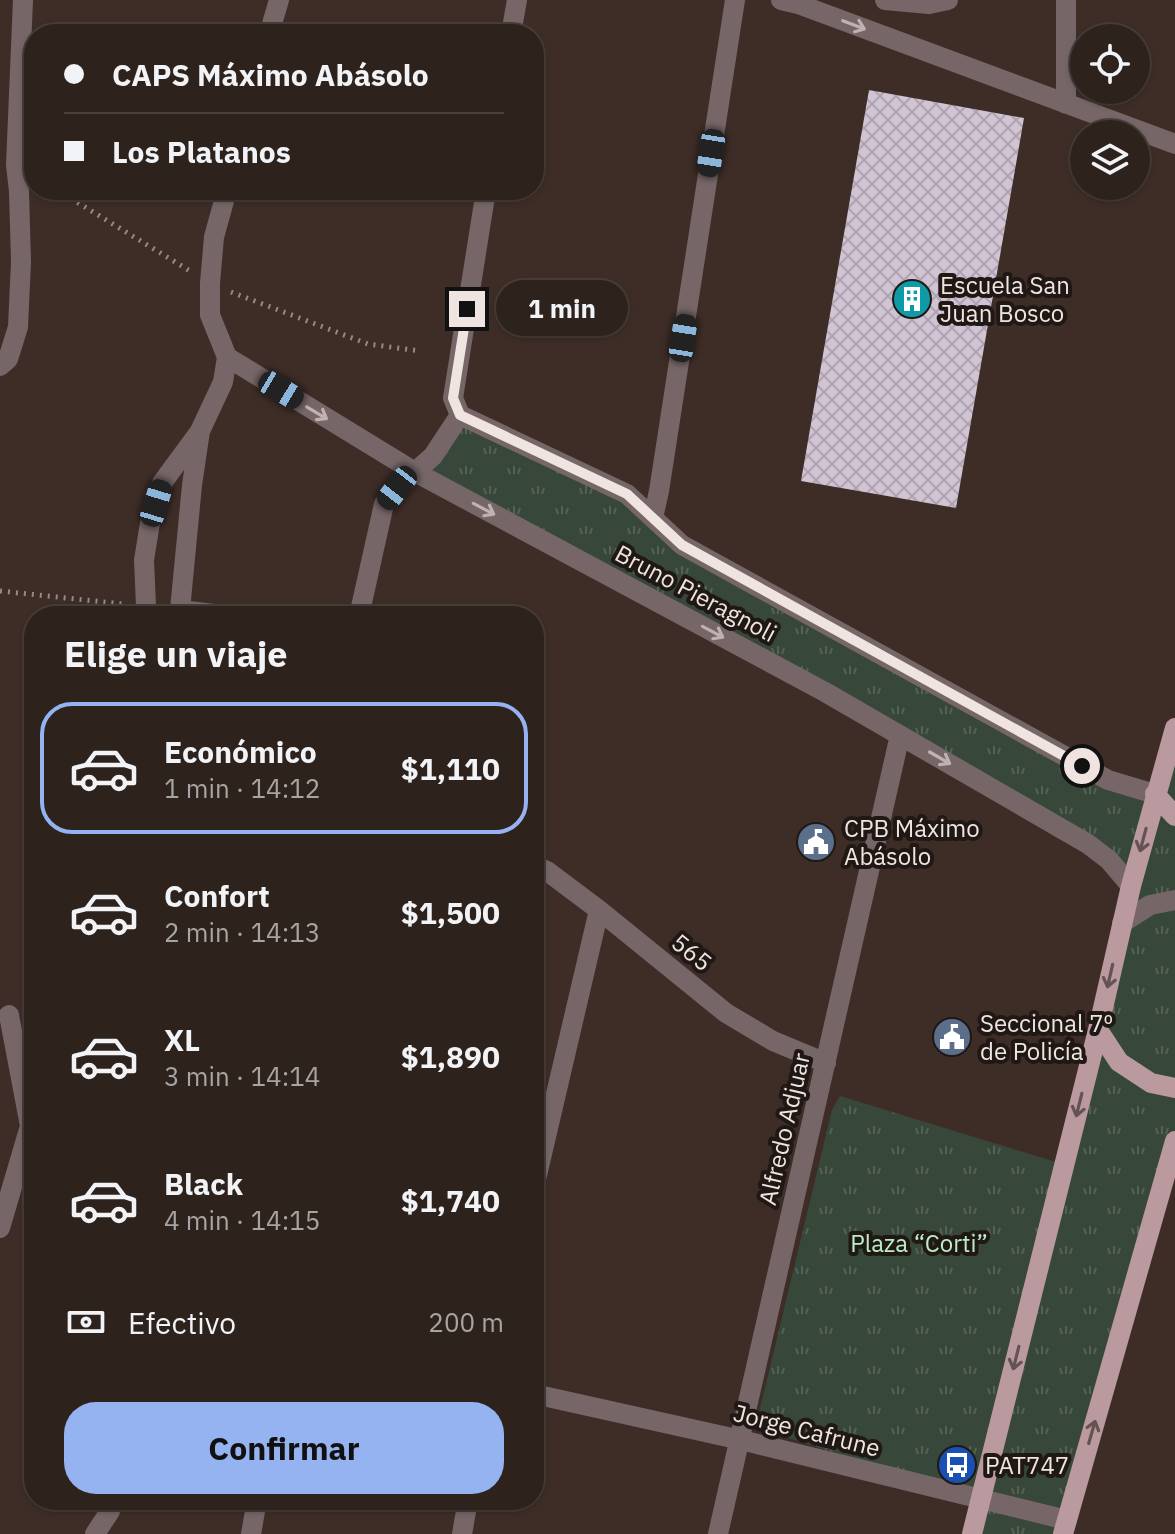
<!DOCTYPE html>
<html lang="es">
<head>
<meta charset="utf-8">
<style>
  :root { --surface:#2e221d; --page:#3a2f2a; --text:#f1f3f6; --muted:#a7a4a4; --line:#493f3b; --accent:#95b2f1 }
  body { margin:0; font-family:"IBM Plex Sans",sans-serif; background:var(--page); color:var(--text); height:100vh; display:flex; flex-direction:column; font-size:30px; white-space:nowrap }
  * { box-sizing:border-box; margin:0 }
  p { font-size:26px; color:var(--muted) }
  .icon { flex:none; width:44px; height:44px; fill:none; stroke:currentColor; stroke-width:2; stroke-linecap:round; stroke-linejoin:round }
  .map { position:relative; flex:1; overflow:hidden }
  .panel { position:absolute; left:24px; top:606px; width:520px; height:904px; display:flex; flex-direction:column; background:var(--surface); border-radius:32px; box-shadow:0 2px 6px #0004,0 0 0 2px var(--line) }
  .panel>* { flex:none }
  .hud { position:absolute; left:24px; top:24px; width:520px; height:176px; border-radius:32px; box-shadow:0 2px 6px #0004,0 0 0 2px var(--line); display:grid; align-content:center; height:176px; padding:0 40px; background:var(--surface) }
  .controls { position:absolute; left:1070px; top:24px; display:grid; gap:16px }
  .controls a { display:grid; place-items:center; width:80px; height:80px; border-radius:50%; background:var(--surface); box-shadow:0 2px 6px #0004,0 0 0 2px var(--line); font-size:40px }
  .end { position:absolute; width:36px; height:36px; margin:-18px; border:10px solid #efe4e0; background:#111; box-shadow:0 0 0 4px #111 }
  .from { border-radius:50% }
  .bubble { position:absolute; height:56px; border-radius:28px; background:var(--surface); box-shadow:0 2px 6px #0004,0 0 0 2px var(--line); font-size:26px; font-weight:700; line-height:56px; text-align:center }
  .car { position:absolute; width:24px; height:48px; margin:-24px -12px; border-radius:10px; box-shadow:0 0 6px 2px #0007; background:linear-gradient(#222 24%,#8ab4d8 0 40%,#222 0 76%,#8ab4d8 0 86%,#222 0) }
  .hud b { display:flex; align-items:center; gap:28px; height:76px; font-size:30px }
  .hud b+b { border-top:2px solid var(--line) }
  .hud i { width:20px; height:20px; background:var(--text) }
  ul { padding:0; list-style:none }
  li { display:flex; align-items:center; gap:24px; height:132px; margin:0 16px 12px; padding:0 24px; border:4px solid transparent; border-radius:32px }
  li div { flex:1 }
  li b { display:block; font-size:30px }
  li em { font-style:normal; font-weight:700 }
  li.on { border-color:var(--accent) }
  li>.icon { width:72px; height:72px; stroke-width:1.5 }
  h2 { padding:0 40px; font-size:36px; line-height:96px }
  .pay { display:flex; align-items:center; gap:20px; height:88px; padding:0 40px; font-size:30px }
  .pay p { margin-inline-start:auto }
  .cta { display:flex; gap:16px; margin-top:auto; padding:16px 40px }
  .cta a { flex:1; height:92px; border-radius:32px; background:var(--accent); color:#111; font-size:32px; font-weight:700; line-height:92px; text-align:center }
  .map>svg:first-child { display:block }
</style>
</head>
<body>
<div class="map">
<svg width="1175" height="1534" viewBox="0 0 1175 1534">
  <defs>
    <pattern id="grass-tufts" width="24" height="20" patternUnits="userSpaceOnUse" patternTransform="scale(2)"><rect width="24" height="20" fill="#37483a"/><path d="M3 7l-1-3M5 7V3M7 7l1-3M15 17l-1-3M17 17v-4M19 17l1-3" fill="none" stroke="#546256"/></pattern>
    <pattern id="building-cross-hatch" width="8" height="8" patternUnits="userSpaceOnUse" patternTransform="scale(2)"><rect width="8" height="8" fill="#d0c3d3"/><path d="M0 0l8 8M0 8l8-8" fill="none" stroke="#aea3af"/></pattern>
  </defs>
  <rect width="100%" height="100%" fill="#3e2d27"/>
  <path fill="url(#grass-tufts)" d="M460 415 627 494 682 545 1155 794 1175 728V1141L1063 1534H972L1131 886 1109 860 415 472Z
    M840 1096 1059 1163 974 1498 764 1430 759 1413 832 1110Z"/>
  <path fill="url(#building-cross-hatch)" d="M869 90 1024 118 956 508 801 481Z"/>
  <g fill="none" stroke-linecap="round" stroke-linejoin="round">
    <path stroke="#978984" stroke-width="5" stroke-dasharray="2 6" stroke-linecap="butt" d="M57 190 190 271
      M231 292 368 344 420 351
      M0 591 123 604"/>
    <path stroke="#766668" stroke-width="20" d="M781 0 798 4 1175 144
      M885 0 929 4 948 0
      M269 34 279 0
      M511 34 517 0
      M1066 104V0
      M227 190 214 237 210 283V315L227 357 223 382 200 431 192 485 180 610 231 616
      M227 357 415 472 825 692 1088 844 1109 860 1131 886
      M0 366 8 359 18 327 21 262 19 191 16 165 23 0
      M460 415 627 494 682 545 1108 780 1155 794
      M460 415 453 398 486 190
      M653 518 659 491 735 0
      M146 606 144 560 150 523 162 483 198 434
      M359 616 384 504 397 488 433 456 460 415
      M534 865 547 871 599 910 726 1013 773 1041 826 1063
      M1122 923 1150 905 1175 900
      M534 1188 599 910
      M0 1228 30 1126 9 1015
      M534 1394 741 1440 1067 1520
      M95 1534 110 1511 112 1500
      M251 1534 257 1500
      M462 1534 468 1500
      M718 1534 900 735"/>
    <path stroke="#ba9a9e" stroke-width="20" d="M1155 794 1175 816
      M1098 1030 1119 1062 1151 1083 1175 1088
      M972 1534 1098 1030 1131 886 1175 728
      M1063 1534 1175 1141"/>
  </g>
  <defs><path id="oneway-shaft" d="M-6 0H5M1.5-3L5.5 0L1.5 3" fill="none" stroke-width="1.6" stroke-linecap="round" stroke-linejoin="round" transform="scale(2)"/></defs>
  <g stroke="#bfb2b0">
    <use href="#oneway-shaft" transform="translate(854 25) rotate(21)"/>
    <use href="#oneway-shaft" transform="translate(317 413) rotate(31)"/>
    <use href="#oneway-shaft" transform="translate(484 509) rotate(28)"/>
    <use href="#oneway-shaft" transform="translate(713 632) rotate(28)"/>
    <use href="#oneway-shaft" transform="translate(940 758) rotate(30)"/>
  </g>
  <g stroke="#655253">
    <use href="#oneway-shaft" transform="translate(1143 840) rotate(105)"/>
    <use href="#oneway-shaft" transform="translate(1110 976) rotate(103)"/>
    <use href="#oneway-shaft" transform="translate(1079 1105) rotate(104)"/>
    <use href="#oneway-shaft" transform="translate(1016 1358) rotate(104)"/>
    <use href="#oneway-shaft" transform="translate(1092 1432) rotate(-74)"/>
  </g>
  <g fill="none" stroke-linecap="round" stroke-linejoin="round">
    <path stroke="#efe4e0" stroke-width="10" d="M467 309 453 398 460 415 627 494 682 545 1082 766"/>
  </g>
  <defs>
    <g id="building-disc" transform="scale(2)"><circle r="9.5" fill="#0f9aa8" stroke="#1f1815"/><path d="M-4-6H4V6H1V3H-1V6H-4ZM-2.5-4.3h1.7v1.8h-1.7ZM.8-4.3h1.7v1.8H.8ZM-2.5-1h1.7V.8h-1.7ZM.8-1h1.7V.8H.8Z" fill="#fff"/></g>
    <g id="civic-disc" transform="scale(2)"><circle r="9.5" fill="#5c6f8a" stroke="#1f1815"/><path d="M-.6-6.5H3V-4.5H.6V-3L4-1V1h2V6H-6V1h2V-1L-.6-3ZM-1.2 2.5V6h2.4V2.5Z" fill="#fff"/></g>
    <g id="bus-disc" transform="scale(2)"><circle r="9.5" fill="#1a4fb4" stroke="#1f1815"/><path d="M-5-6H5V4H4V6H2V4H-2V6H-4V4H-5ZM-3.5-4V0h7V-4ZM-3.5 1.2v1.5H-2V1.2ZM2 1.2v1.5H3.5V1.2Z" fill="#fff"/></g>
  </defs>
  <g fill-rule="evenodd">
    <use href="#building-disc" x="912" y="299"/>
    <use href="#civic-disc" x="816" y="842"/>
    <use href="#civic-disc" x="952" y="1037"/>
    <use href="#bus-disc" x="957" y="1465"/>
  </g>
  <g text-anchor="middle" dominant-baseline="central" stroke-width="8" stroke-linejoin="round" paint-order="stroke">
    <g font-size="24" fill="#efe4e0" stroke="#1f1815" text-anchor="start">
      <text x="940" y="285">Escuela San<tspan x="940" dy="28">Juan Bosco</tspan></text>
      <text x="844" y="828">CPB Máximo<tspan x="844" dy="28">Abásolo</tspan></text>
      <text x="980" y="1023">Seccional 7º<tspan x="980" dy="28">de Policía</tspan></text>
      <text x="985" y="1465">PAT747</text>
    </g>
    <g font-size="24" fill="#efe4e0" stroke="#1f1815">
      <text transform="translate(696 593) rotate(28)">Bruno Pieragnoli</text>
      <text transform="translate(692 952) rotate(39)">565</text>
      <text transform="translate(784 1129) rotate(-77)">Alfredo Adjuar</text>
      <text transform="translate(807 1430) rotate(14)">Jorge Cafrune</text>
    </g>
    <g font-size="24" fill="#bbecc4" stroke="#1f1815">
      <text x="919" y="1243">Plaza “Corti”</text>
    </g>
  </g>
</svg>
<div class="controls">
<a><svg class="icon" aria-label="locate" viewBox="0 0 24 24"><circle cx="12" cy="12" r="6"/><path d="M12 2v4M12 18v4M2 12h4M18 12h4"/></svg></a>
<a><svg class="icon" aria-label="layers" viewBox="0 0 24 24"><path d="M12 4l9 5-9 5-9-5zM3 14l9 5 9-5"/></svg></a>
</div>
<i class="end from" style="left:1082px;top:766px"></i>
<i class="end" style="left:467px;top:309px"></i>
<div class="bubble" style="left:496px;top:280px;width:132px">1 min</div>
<i class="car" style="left:711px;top:153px;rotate:189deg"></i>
<i class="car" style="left:683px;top:338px;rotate:9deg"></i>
<i class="car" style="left:281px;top:390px;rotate:121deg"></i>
<i class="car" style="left:397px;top:488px;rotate:218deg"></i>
<i class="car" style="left:156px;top:503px;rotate:17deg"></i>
<div class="hud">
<b><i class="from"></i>CAPS Máximo Abásolo</b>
<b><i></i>Los Platanos</b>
</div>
<section class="panel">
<h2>Elige un viaje</h2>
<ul>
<li class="on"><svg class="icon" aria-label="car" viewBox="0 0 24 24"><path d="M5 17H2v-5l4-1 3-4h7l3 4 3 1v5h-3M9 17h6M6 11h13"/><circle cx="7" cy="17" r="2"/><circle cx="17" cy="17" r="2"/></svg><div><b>Económico</b><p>1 min · 14:12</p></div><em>$1,110</em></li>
<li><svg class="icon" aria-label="car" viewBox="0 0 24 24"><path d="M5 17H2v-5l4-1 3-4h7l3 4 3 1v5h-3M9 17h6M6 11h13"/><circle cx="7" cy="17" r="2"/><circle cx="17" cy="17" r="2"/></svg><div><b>Confort</b><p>2 min · 14:13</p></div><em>$1,500</em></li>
<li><svg class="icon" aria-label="car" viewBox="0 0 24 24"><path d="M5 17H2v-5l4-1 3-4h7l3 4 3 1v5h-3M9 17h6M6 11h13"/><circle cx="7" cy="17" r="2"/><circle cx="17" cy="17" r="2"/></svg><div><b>XL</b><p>3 min · 14:14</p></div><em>$1,890</em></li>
<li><svg class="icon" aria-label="car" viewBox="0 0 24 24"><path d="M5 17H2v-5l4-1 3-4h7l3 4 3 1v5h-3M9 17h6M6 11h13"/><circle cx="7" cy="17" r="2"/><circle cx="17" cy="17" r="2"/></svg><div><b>Black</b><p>4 min · 14:15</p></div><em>$1,740</em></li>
</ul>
<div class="pay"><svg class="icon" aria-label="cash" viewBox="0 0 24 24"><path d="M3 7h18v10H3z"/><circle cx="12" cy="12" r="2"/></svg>Efectivo<p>200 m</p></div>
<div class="cta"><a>Confirmar</a></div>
</section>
</div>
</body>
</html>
